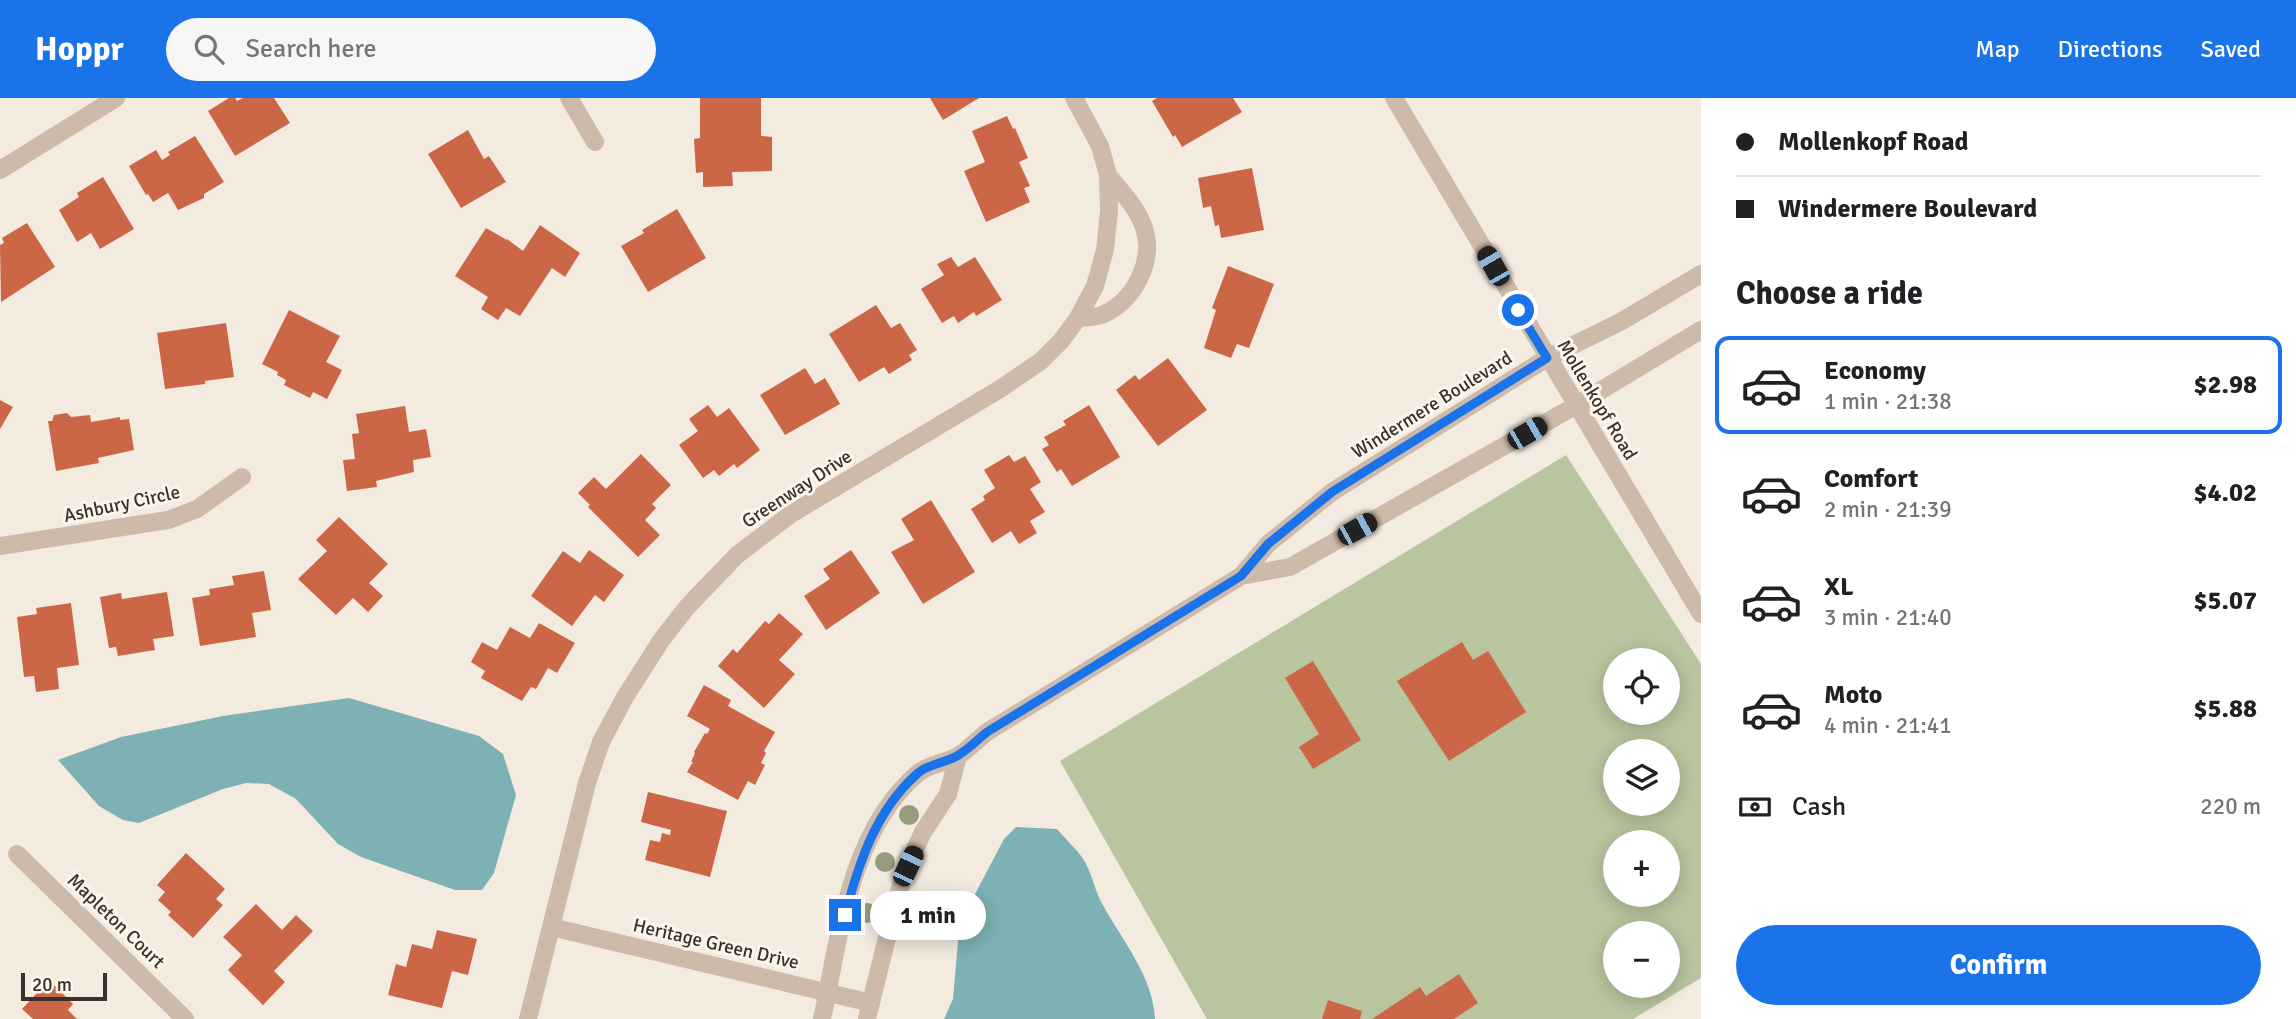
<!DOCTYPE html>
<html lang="en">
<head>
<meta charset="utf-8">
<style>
  :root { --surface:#fff; --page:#f6f6f6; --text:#202124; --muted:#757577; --line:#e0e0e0; --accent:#1a73e8 }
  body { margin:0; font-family:Signika,sans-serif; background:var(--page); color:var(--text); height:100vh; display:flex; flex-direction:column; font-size:26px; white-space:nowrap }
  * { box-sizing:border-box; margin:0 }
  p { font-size:23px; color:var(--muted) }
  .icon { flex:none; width:38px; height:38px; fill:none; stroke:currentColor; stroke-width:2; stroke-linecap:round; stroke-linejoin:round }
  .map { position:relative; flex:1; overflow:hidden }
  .side { display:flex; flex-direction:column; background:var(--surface); width:595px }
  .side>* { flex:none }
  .guide { display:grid; align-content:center; height:154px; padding:0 35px; background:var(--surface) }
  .tools { position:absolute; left:1603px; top:550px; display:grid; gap:14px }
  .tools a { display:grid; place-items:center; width:77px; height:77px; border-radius:50%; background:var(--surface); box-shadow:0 4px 18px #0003; font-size:35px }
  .scale { position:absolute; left:21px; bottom:18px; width:86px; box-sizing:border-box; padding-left:7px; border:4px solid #3b2f2a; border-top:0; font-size:19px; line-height:24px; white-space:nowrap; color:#3b2f2a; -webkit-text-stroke:5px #fbf5ed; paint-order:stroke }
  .end { position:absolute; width:32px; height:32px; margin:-16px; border:9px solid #1a73e8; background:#fff; box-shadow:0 0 0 4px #fff }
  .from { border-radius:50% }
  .bubble { position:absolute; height:49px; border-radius:24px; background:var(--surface); box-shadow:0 4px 18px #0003; font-size:23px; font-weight:700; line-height:49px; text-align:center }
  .car { position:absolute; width:21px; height:42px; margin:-21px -10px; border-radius:9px; box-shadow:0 0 5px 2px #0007; background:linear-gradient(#222 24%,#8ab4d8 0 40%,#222 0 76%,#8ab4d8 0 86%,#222 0) }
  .guide b { display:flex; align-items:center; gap:24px; height:66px; font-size:26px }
  .guide b+b { border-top:2px solid var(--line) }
  .guide i { width:18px; height:18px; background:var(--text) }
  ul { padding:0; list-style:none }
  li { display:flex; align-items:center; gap:21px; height:98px; margin:0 14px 10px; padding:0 21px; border:4px solid transparent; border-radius:14px }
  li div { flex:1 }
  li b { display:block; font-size:26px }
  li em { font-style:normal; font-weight:700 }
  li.selected { border-color:var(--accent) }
  li>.icon { width:63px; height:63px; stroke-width:1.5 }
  h2 { padding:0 35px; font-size:32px; line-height:84px }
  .pay { display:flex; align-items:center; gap:18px; height:77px; padding:0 35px; font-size:26px }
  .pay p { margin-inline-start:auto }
  .cta { display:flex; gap:14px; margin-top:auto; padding:14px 35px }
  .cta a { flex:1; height:80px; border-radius:42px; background:var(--accent); color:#fff; font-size:28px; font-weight:700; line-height:80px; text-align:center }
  header { display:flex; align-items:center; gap:42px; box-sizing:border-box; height:98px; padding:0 35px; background:var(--accent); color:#fff }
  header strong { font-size:33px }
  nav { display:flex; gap:38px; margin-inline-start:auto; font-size:24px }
  .search { width:490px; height:63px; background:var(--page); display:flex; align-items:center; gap:18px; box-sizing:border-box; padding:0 24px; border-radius:38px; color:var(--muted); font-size:26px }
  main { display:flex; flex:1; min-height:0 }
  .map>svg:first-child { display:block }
</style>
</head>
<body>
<header>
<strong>Hoppr</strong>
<div class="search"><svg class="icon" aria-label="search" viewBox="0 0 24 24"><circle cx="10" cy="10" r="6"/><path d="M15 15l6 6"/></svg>Search here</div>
<nav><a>Map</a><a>Directions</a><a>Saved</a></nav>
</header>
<main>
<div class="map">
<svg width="1701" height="921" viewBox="0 0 1701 921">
  <rect width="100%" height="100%" fill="#f4ebe0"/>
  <path fill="#b8c59e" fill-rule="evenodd" d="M1566 357 1701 566V880L1633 921H1207L1060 663ZM1615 562H1668V614H1615ZM1615 653H1668V705H1615ZM1615 744H1668V796H1615ZM1615 835H1668V887H1615Z"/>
  <path fill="#7db1b3" d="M349 600 479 638 503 656 516 697 494 775 482 792H455L361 759 338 746 296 701 269 686 246 685 223 691 139 725 123 722 99 708 58 662 121 639 223 618Z
    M1016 729 1057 731C1066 742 1078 752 1085 764 1093 778 1095 795 1104 809 1124 845 1153 879 1155 921H944L953 901 958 843 965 815 1004 741Z"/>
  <path fill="#cb6747" d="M229 0H235L237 3 243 0H274L290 25 235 58 208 13Z
    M700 0H761V38L772 39V73L732 74 733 88 703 89V74L696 75 694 41 700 40Z
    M930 0H979L943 22Z
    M1157 0H1233L1242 14 1182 49 1175 37 1173 39 1152 3Z
    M1007 18 1013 31 1015 30 1028 60 1019 64 1030 88 1024 90 1030 104 986 124 964 73 985 64 972 33Z
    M468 32 484 61 489 58 506 84 461 110 428 56Z
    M195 38 224 84 204 96V100L178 112 168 95 153 104 148 96 146 97 129 68 156 52 162 62 170 57 168 54Z
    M1252 70 1264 132 1221 140 1219 127 1215 128 1211 108 1203 110 1198 80Z
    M103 79 134 131 100 151 91 135 77 144 59 112 79 99 77 95Z
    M677 111 706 160 648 194 621 148 644 135 642 132Z
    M27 125 55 169 1 204 0 147 4 145 2 140Z
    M540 127 580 155 565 179 552 170 520 218 506 210 498 222 481 211 488 199 455 178 486 130 507 142V141L523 153Z
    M951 159 958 169 975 159 1002 202 976 218 974 214 958 225 954 218 942 225 921 191 944 177 937 166Z
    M1228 168 1274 186 1249 250 1237 246 1231 260 1204 250 1216 212 1212 210Z
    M876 207 891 230 900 225 917 252 909 257 912 262 889 276 884 269 859 284 829 236Z
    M289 212 340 238 326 264 342 272 327 301 313 294 310 300 284 287 286 282 277 277 278 274 262 266Z
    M226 225 234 279 205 283V286L165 291 157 235Z
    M1168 260 1207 312 1158 348 1116 292 1135 277 1139 282Z
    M805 270 815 286 825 280 840 306 785 337 760 297Z
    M0 302 13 309 0 331Z
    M708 307 717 319 729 310 760 352 737 370 734 366 719 378 714 372 703 380 679 347 698 333 689 321Z
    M1089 307 1120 359 1072 388 1061 371 1057 374 1042 351 1049 347 1044 339 1066 327 1063 323Z
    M405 308 409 334 426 331 431 359 413 362 414 374 376 383 377 389 347 393 343 362 355 361 352 336 359 335 356 316Z
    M67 315 71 319 90 317 91 324 120 319V322L129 321 134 352 98 360 99 365 56 373 48 323H52L54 317Z
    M641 356 671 387 652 406 656 410 645 422 660 437 638 459 588 409 590 407 578 395 594 379 606 391Z
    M1009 357 1014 364 1025 358 1041 384 1030 391 1045 414 1030 423 1037 435 1019 446 1011 433 992 445 971 411 985 402 983 398 995 390 984 372Z
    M931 402 975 474 923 506 891 454 914 442 901 421Z
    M339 419 388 466 369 485 383 498 368 514 353 500 336 517 298 481 327 453 316 442Z
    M589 452 624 477 604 504 595 497 572 528 531 498 563 453 580 465Z
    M851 452 880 495 826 532 804 498 830 481 823 471Z
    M264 473 271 512 252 515 256 539 200 548 192 500 210 497 209 491 234 487 232 478Z
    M167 494 174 538 153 541 155 552 118 558 116 549 109 550 100 499 121 495 122 501Z
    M71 505 79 567 57 570 59 591 36 594 34 578 24 579 17 519 37 516 36 510Z
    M779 515 803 536 779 562 795 576 764 610 718 568 733 551 737 555 765 523 769 526Z
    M539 525 575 545 557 575 548 570 536 591 531 589 522 603 481 580 485 573 471 564 482 544 497 552 510 529 530 540Z
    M1462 544 1473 562 1488 553 1526 614 1449 663 1397 583Z
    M1313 563 1361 642 1313 671 1299 649 1319 636 1285 580Z
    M704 587 731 602 728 608 775 634 764 653 766 655 761 665 765 667 755 687 748 683 738 702 687 674 693 664H691L695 655 694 654 705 635 707 636 710 631 687 618Z
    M648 694 727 713 710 779 645 762 650 742 660 744 662 735 670 737 671 732 641 724Z
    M186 755 225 791 216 801 223 807 193 840 168 817 171 814 158 802 165 794 157 787Z
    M256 806 282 832 296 817 313 833 274 873 285 884 263 907 228 872 242 857 223 839Z
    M437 832 477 841 468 877 452 873 442 910 388 897 396 866 406 869 412 846 432 851Z
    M1459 876 1478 905 1454 921H1372L1420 889 1426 898Z
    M49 882 73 906 68 912 77 921H33L22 911Z
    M1328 902 1362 913 1360 921H1322Z"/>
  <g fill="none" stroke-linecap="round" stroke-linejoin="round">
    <path stroke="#cebaaa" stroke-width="18" d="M569 0 595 44
      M1394 0 1701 516
      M0 72 116 0
      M1078 220C1086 219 1097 220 1104 216 1134 203 1155 162 1144 130 1138 110 1121 94 1108 77
      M0 448 168 422 197 411 242 379
      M1241 478 1290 469 1575 308 1701 232
      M17 756 185 921
      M551 829 871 905
      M528 921 587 685 601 644 625 599 662 541 688 508 737 457 791 416 1000 291 1041 263 1061 243 1078 220 1095 188 1105 152 1109 113 1108 77 1100 48 1074 0
      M822 921C840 838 849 734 918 675 929 666 946 665 958 658 968 652 977 642 987 634L1241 478 1268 446 1332 394 1547 260 1622 223 1701 176
      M867 921 895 807 907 768 923 734 948 696 958 658"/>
  </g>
  <g fill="#969c7d">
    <circle cx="909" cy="717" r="10"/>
    <circle cx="885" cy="764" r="10"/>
    <circle cx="867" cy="815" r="10"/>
  </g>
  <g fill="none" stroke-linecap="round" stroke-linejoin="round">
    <path stroke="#1a73e8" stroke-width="9" d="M845 817C859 764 876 712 918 675 928 666 945 665 957 658 968 652 977 642 987 634L1241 478 1268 446 1332 394 1547 260 1518 212"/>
  </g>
  <g text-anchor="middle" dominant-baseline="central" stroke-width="6" stroke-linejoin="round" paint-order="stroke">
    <g font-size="19" fill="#3b2f2a" stroke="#fbf5ed">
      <text transform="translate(1597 302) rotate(59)">Mollenkopf Road</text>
      <text transform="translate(1432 307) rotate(-32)">Windermere Boulevard</text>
      <text transform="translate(797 391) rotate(-33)">Greenway Drive</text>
      <text transform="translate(122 406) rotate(-12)">Ashbury Circle</text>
      <text transform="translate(116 823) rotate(44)">Mapleton Court</text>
      <text transform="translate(716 846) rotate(13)">Heritage Green Drive</text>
    </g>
  </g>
</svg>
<div class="tools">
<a><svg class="icon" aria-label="locate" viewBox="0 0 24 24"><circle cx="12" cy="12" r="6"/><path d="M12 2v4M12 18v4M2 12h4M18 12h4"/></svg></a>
<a><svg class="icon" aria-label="layers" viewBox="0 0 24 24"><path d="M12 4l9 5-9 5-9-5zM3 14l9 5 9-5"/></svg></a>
<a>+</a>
<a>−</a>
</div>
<div class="scale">20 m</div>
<i class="end from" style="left:1518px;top:212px"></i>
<i class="end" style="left:845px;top:817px"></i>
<div class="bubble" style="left:870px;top:793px;width:116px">1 min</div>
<i class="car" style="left:1493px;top:168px;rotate:330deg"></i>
<i class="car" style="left:1527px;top:335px;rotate:60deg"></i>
<i class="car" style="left:1357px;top:431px;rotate:61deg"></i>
<i class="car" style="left:908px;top:768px;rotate:25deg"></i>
</div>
<section class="side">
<div class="guide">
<b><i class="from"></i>Mollenkopf Road</b>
<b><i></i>Windermere Boulevard</b>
</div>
<h2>Choose a ride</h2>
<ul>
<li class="selected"><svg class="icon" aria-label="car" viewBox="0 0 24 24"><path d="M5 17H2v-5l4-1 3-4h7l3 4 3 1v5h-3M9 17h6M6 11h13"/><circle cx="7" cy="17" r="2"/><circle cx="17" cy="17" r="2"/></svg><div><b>Economy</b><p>1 min · 21:38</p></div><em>$2.98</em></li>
<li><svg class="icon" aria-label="car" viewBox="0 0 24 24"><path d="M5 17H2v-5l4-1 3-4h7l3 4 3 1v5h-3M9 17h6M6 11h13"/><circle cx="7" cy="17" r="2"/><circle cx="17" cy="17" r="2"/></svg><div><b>Comfort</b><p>2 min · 21:39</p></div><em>$4.02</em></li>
<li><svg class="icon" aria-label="car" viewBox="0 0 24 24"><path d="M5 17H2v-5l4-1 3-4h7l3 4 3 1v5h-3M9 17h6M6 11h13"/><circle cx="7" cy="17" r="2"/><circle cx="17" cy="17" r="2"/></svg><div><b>XL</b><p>3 min · 21:40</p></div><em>$5.07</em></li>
<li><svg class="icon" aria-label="car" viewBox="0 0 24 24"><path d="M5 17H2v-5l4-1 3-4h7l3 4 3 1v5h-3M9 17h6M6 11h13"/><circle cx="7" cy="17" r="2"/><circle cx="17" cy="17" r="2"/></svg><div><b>Moto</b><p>4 min · 21:41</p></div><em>$5.88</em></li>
</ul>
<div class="pay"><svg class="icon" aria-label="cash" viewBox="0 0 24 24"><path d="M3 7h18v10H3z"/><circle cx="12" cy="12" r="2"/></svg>Cash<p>220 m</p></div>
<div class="cta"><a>Confirm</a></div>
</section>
</main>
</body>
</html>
